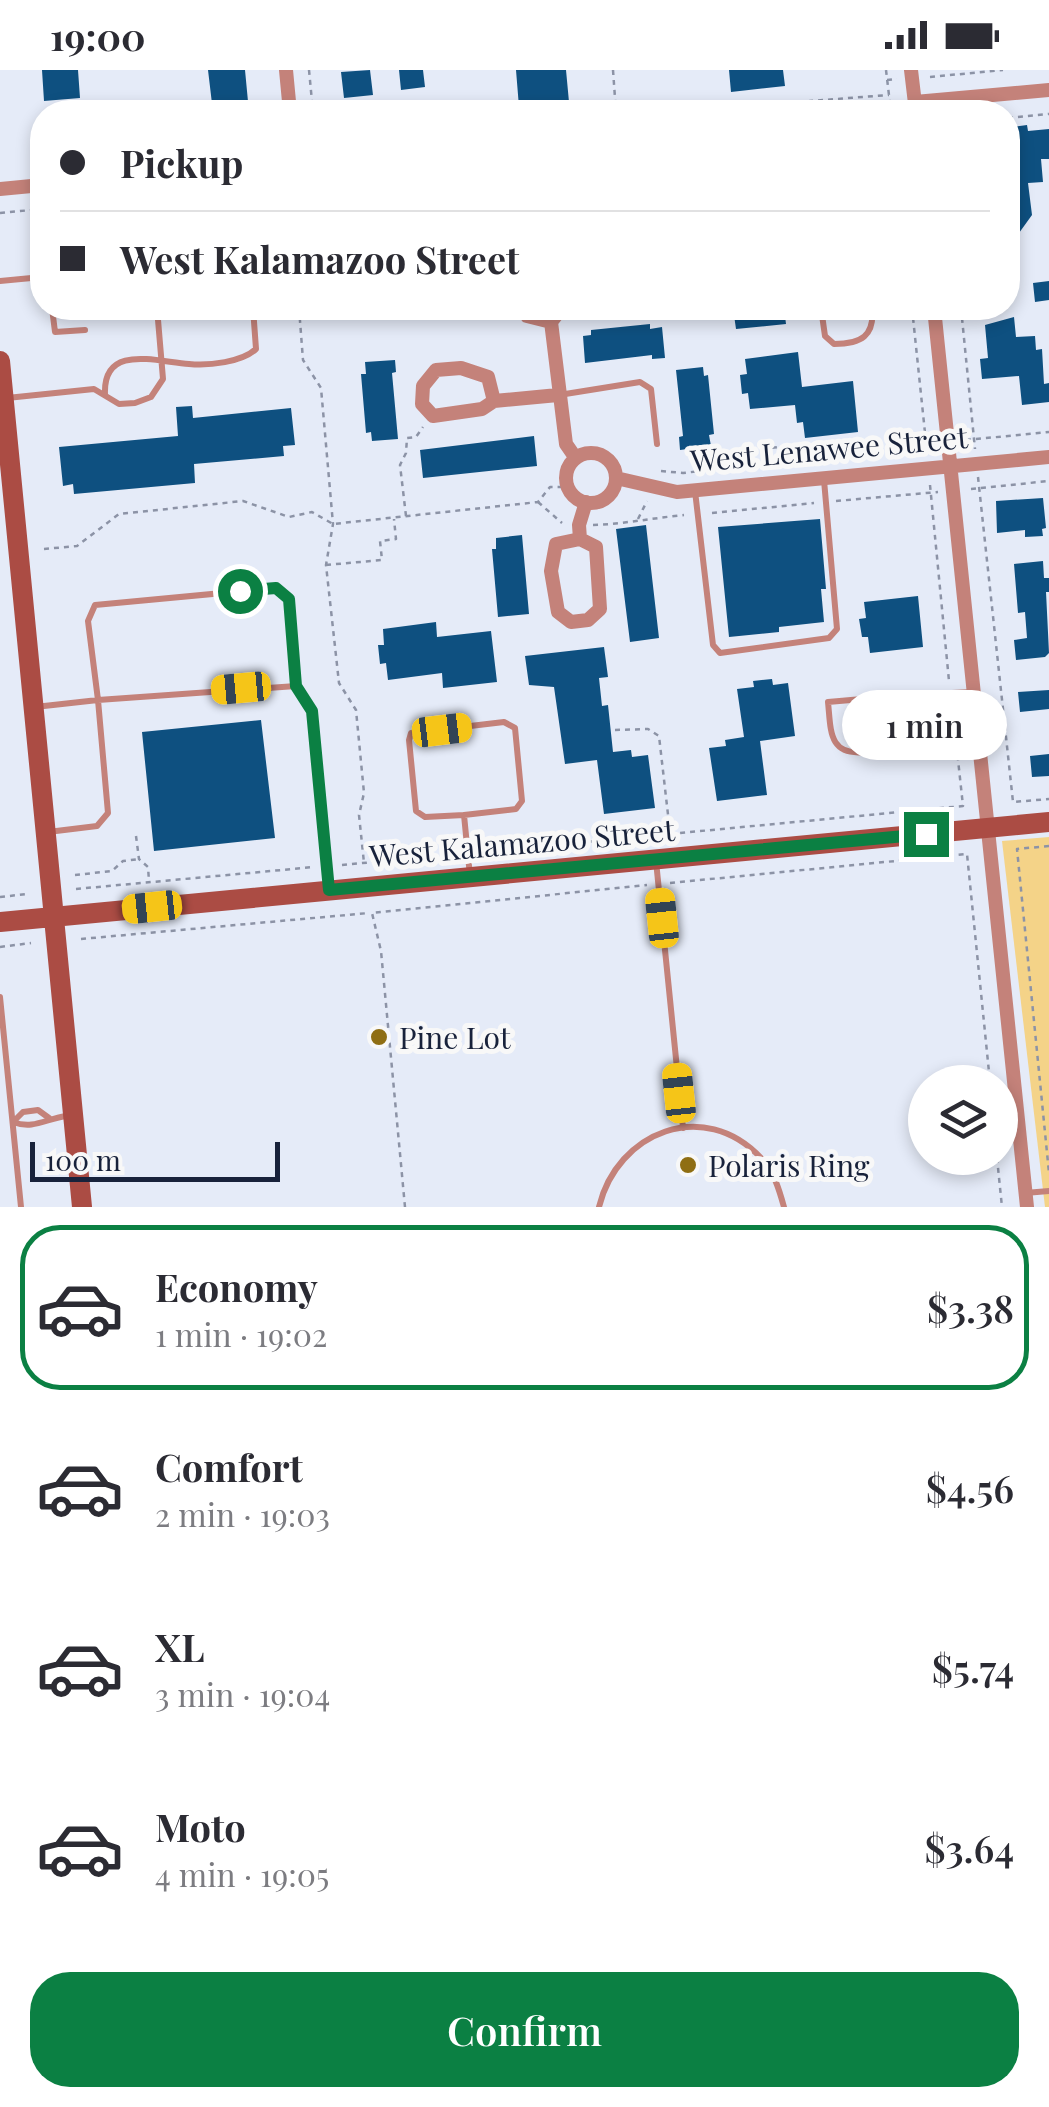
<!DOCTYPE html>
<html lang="en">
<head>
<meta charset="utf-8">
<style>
  :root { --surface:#fff; --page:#f7f7f7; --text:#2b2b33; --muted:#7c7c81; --line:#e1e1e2; --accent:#0b8043 }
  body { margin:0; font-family:"Playfair Display",serif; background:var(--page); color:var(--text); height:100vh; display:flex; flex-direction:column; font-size:38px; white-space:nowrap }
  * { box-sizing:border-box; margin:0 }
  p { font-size:32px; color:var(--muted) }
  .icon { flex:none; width:55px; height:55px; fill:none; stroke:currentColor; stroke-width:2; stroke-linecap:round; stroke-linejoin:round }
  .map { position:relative; height:1137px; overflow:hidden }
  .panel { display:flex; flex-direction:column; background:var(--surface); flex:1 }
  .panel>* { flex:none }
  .guide { position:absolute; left:30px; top:30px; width:990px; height:220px; border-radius:40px; box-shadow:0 5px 15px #0003; display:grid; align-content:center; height:220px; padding:0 30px; background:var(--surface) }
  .buttons { position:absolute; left:908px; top:995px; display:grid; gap:20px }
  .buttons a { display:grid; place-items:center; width:110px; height:110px; border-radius:50%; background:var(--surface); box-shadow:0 5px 15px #0003; font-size:50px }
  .scale { position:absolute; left:30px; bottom:25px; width:250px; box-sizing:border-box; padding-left:10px; border:5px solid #18223b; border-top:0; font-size:28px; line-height:35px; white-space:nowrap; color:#18223b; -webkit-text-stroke:8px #f8f8f8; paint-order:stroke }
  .end { position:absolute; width:45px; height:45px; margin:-22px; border:12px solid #0b8043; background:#fff; box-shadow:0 0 0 5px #fff }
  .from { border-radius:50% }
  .bubble { position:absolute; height:70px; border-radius:35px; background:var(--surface); box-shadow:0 5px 15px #0003; font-size:32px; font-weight:600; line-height:70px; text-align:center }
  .car { position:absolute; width:30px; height:60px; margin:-30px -15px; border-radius:12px; box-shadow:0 0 8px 2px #0007; background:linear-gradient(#f5c518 24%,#345 0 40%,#f5c518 0 76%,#345 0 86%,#f5c518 0) }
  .guide b { display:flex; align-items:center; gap:35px; height:95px; font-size:38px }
  .guide b+b { border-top:2px solid var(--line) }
  .guide i { width:25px; height:25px; background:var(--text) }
  ul { padding:18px 0 0; list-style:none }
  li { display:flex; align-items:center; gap:30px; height:165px; margin:0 20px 15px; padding:0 10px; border:5px solid transparent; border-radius:40px }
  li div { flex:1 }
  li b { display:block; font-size:38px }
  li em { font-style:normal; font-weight:600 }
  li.on { border-color:var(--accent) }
  li>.icon { width:90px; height:90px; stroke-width:1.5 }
  .action { display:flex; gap:20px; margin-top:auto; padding:20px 30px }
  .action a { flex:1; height:115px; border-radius:40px; background:var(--accent); color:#fff; font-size:40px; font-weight:600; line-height:115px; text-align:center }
  .status { display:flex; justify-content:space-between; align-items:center; height:70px; padding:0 50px; background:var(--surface); direction:ltr }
  .status svg { height:28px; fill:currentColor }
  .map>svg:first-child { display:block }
</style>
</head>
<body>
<div class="status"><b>19:00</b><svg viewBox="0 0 49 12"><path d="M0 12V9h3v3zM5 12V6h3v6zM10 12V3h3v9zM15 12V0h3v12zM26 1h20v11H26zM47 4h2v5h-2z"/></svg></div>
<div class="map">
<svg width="1049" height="1137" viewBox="0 0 1049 1137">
  <rect width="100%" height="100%" fill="#e5ebf8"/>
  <path fill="#f4d388" d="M1049 767V1137H1045L1002 771Z"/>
  <path fill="#0e5080" d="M42 0H78L80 28 44 31Z
    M208 0H245L249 42H213Z
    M370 0 373 25 344 28 341 2Z
    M399 0H423L425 17 401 20Z
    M516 0H566L569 32 519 37Z
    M729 0H783L785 16 731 22Z
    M1027 55 1028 61 1049 59V89H1041L1043 112 1028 113 1032 145 1019 163 1015 132 1008 133V63L1012 62V57Z
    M1049 211V230L1035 232 1033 213Z
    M733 238H784L786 254 736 259Z
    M1014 247 1016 267 1035 266 1036 280 1042 279 1044 314 1049 313V332L1022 335 1019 306 982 309 980 289 988 288 985 255Z
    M650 254V259L662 257 665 288 652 289V285L585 293 583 266 591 265V260Z
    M798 282 802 317 853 311 858 362 805 368 803 352 797 353 795 335 750 339 748 323 742 324 740 305 747 304 745 289Z
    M395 290 396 302 392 303 398 369 372 371 371 362 366 363 361 304H366L365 292Z
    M703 297 704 306 708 305 714 364 709 365 711 376 680 380 679 367 683 366 676 300Z
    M192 336 193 348 291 338 295 375 283 376 284 386 194 394 195 413 74 424 73 414 63 416 59 377 178 366 176 337Z
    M534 366 537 396 423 408 420 380Z
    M1043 428 1046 458 1042 459 1043 466 1025 467V460L997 463 996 431Z
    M820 449 826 519H821L824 552 779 557V562L729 567 718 457Z
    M646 455 659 568 630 572 616 459Z
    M522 465 529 544 498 547 492 479H496V468Z
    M1043 491 1044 508H1049V522H1046L1049 583 1045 587 1016 590 1014 570 1027 568 1025 542 1018 543 1014 494Z
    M918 526 923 577 870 583 868 567H862L859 549 866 548 864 532Z
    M436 552 437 567 491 561 497 612 443 618 442 603 388 610 386 593 380 594 378 575H384L383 559Z
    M604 577 608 607 599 608 602 636 608 635 613 682 631 680 632 687 648 685 655 738 604 744 597 690 565 694 554 617 529 615 525 586Z
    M772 609 773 615 788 613 795 666 760 671 767 725 717 731 709 678 726 676 725 670 744 667 737 619 754 617 753 611Z
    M1049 620V639L1020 642 1018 622Z
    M261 650 275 768 154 781 142 662Z
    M1049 684V706L1032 707 1030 686Z"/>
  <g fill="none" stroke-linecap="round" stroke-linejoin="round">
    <path stroke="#8c93a6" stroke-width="2.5" stroke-dasharray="5 5" stroke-linecap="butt" d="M309 0 313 42
      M613 0 616 42
      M886 0 891 42
      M930 7 1003 0
      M887 10 897 9
      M780 42 810 31 889 25
      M1008 48 1049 44
      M0 143 42 139
      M299 238 303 290 321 318 333 454 326 495 339 613 356 640 364 723 359 745 364 793
      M912 238 927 382
      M961 238 975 379
      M966 370 1049 362
      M661 401 683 403 737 397 748 381 778 377 794 389 933 373
      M978 407 1013 732 1049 729
      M930 415 949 611
      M971 419 1049 411
      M836 431 938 422
      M538 432 562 453
      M712 443 814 433
      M406 446 400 395 406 383 407 368 416 367 423 357
      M638 449 647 431
      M593 455C624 454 653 448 684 445
      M44 479 77 476 119 444 243 431 289 447 312 442 333 454 538 432 550 417H567
      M326 495 382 490 380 471 396 469 394 449
      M615 660 648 659 659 666 670 762
      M136 766 139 789 148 797 149 811
      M1049 776 1017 779 1049 1103
      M481 782 963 736 952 634
      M342 795 458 784
      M75 805 112 801 123 791 139 789
      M670 813 967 784 990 1012
      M76 819 314 797
      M0 827 27 824
      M81 869 369 843
      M0 877 31 873
      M997 1088 1002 1137
      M405 1137 381 881 372 843 647 815"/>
    <path stroke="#c4827a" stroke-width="6" d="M0 211 42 207
      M52 238 55 262 85 260
      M821 238 825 266 834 274C861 274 875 266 872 238
      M105 324C103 273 157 292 189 294 209 296 242 292 256 279L253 238
      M559 325 640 312 651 319 657 374
      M7 328 94 319 119 334 135 333 151 327 163 309 157 238
      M695 421 713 575 720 583 829 568 837 559 824 410
      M908 625 828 632C831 660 828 686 865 682 880 680 893 679 906 673L912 660 908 625 974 622
      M35 637 98 630 88 551 95 535 276 518 289 529 296 616 312 641 329 817
      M464 745 425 747 416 741 409 670 411 663 504 652 515 658 522 731 516 739 464 745 470 806
      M48 762 97 756 108 743 98 630 296 616
      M656 791 683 1058
      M0 927 21 1137
      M49 1048 38 1040 23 1042 13 1052C34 1060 47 1048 67 1046
      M1025 1123 1049 1121
      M599 1137C617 1062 704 1027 761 1088 774 1102 779 1119 784 1137"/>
    <path stroke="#c4827a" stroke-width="14" d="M286 0 290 42
      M911 0 916 42
      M915 32 1049 20
      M0 119 42 115
      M523 238 527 246 551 252
      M562 238 551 252 552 260 566 374 575 387
      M934 238 1027 1137
      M494 331 488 307 461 298 436 300 423 316 422 334 433 346 482 339 494 331 558 325
      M566 408a25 25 0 1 1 50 0a25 25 0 1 1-50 0Z
      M616 408 677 422 1049 387
      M580 469 596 477 600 539 588 550 571 552 558 542 551 501 556 474 580 469 579 455 586 432"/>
    <path stroke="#ab4c44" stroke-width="20" d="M0 291 82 1137
      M0 852 1049 752"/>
  </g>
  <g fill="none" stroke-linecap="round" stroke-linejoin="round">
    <path stroke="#0b8043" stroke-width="12" d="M240 521 276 518 289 529 296 616 312 641 329 820 926 764"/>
  </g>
  <g fill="#8f6e13" stroke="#f8f8f8" stroke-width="4">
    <circle cx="379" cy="967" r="10"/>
    <circle cx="688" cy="1095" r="10"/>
  </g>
  <g text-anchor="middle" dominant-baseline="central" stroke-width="10" stroke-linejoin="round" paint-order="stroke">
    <g font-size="30" fill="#18223b" stroke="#f8f8f8">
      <text transform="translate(829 378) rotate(-5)">West Lenawee Street</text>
      <text transform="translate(522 772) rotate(-5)">West Kalamazoo Street</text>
    </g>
    <g font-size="30" fill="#18223b" stroke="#f8f8f8" text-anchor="start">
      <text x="399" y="967">Pine Lot</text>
      <text x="708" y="1095">Polaris Ring</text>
    </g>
  </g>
</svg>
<div class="buttons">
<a><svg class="icon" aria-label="layers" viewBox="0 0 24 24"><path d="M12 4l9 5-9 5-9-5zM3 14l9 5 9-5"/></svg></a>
</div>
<div class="scale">100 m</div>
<i class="end from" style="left:240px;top:521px"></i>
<i class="end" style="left:926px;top:764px"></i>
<div class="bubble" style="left:842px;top:620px;width:165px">1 min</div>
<i class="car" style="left:241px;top:618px;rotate:265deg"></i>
<i class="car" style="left:442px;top:660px;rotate:83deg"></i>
<i class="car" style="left:152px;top:837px;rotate:264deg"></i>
<i class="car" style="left:662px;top:848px;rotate:354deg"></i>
<i class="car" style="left:679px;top:1023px;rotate:354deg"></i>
<div class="guide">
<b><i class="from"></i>Pickup</b>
<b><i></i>West Kalamazoo Street</b>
</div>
</div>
<section class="panel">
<ul>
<li class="on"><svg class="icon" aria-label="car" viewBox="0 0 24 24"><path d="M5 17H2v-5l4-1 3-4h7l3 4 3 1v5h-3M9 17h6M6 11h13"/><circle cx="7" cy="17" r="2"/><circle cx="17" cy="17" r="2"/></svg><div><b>Economy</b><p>1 min · 19:02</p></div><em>$3.38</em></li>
<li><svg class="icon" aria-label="car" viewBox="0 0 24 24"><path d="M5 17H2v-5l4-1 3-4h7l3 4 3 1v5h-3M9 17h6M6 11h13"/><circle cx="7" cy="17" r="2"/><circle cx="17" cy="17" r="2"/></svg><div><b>Comfort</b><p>2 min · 19:03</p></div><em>$4.56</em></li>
<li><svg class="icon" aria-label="car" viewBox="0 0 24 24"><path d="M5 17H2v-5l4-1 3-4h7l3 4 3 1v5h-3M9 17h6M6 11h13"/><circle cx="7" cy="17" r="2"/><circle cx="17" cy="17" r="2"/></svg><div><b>XL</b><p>3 min · 19:04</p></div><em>$5.74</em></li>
<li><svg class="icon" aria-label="car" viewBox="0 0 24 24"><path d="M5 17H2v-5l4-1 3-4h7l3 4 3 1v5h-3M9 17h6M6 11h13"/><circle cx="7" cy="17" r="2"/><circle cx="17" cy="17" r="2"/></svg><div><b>Moto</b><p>4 min · 19:05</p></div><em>$3.64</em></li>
</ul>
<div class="action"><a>Confirm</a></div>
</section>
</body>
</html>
